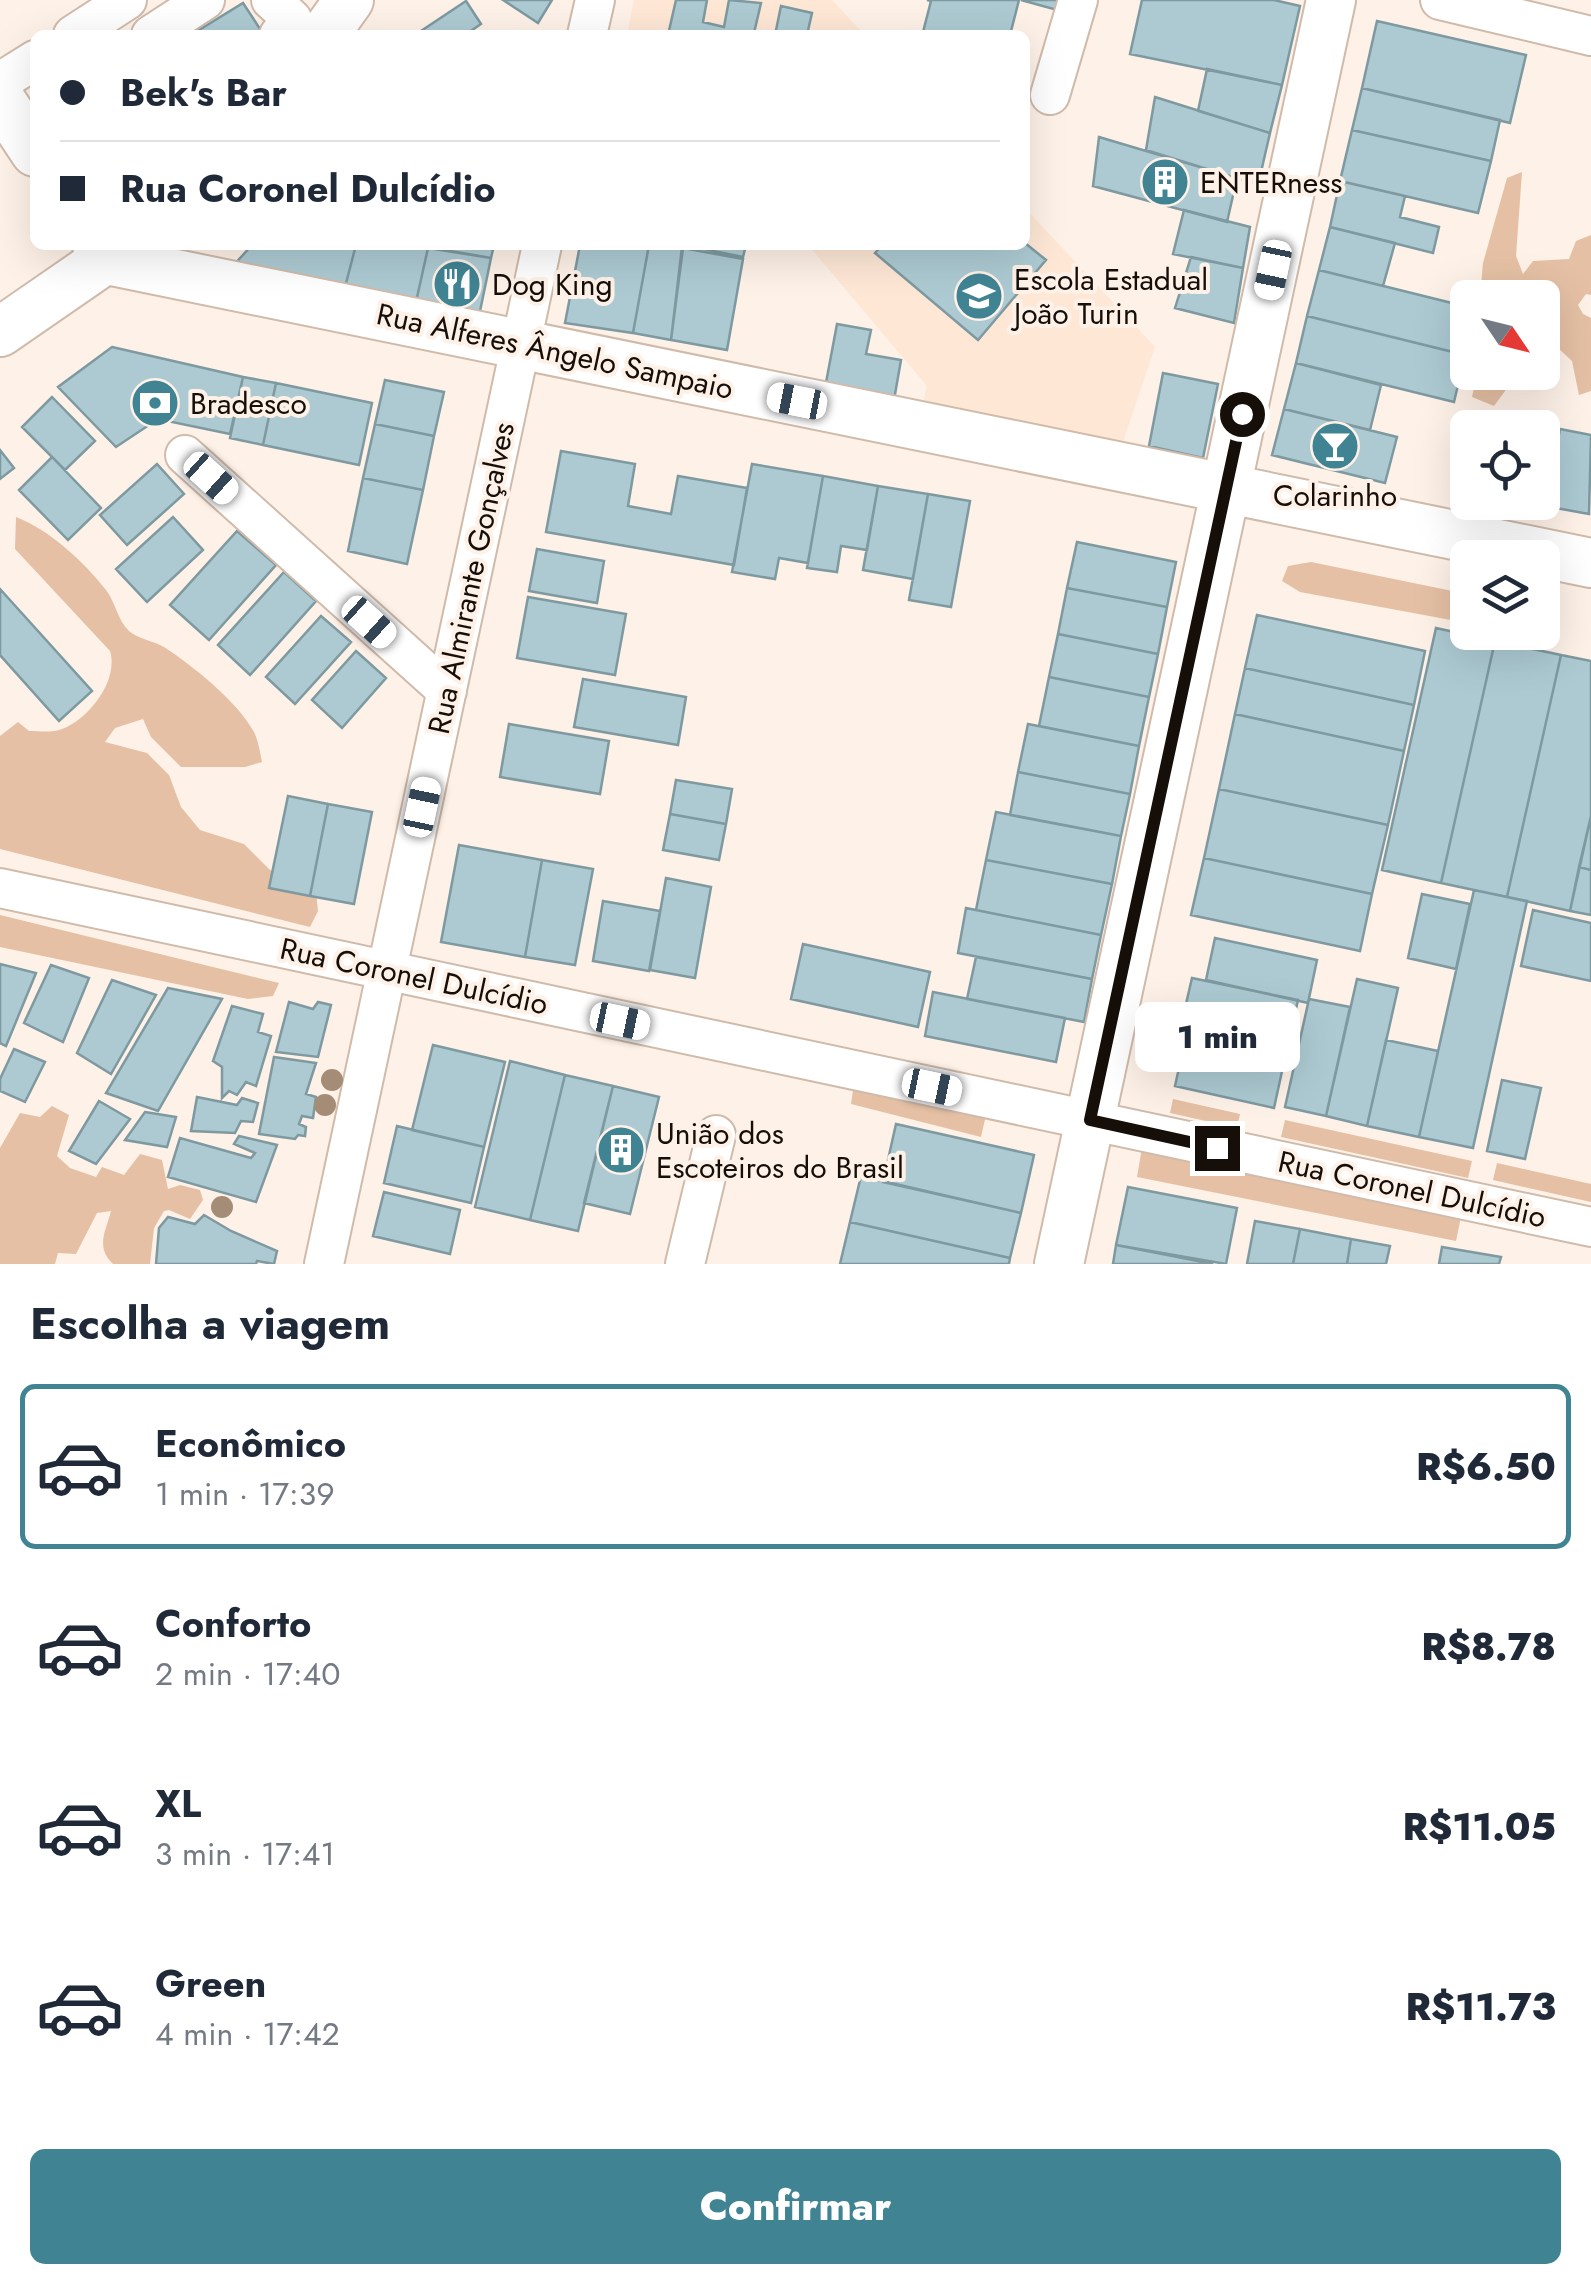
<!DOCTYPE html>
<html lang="pt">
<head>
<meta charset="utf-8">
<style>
  :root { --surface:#fff; --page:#f6f6f7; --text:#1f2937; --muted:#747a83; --line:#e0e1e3; --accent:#408493 }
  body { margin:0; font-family:Jost,sans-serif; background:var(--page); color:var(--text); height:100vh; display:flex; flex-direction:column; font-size:38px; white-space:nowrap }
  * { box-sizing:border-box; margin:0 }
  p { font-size:32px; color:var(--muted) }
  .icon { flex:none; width:55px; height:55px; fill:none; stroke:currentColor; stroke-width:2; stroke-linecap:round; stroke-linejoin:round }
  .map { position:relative; height:1264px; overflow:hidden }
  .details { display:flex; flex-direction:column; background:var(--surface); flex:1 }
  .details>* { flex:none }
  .banner { position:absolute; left:30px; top:30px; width:1000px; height:220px; border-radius:15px; box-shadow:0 10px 40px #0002; display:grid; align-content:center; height:220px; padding:0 30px; background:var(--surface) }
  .needle { width:65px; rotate:125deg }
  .controls { position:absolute; left:1450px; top:280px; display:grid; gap:20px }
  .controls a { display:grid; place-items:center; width:110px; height:110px; border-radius:15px; background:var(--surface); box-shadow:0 10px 40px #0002; font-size:50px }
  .end { position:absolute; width:45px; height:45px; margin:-22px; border:12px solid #160e09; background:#fff; box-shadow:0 0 0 5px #fff }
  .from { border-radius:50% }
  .bubble { position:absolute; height:70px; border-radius:15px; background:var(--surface); box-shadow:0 10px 40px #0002; font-size:32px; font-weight:800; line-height:70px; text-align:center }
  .car { position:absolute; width:30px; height:60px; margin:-30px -15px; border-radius:12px; box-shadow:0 0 8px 2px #0007; background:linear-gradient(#fff 24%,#345 0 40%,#fff 0 76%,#345 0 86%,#fff 0) }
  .banner b { display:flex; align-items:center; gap:35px; height:95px; font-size:38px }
  .banner b+b { border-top:2px solid var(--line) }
  .banner i { width:25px; height:25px; background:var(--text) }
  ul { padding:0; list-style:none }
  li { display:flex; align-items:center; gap:30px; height:165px; margin:0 20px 15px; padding:0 10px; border:5px solid transparent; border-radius:15px }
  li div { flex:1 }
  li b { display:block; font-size:38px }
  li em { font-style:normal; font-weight:800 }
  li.selected { border-color:var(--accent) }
  li>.icon { width:90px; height:90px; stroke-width:1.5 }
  h2 { padding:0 30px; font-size:45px; line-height:120px }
  .action { display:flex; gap:20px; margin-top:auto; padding:20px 30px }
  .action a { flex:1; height:115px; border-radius:15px; background:var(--accent); color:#fff; font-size:40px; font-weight:800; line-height:115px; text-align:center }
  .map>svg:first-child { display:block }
</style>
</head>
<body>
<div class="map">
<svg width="1591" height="1264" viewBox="0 0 1591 1264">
  <rect width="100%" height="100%" fill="#fef1e7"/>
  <path fill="#fee7d5" d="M634 0H832L865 35H627Z
    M1025 208 1155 347 1119 453 921 412 927 386 808 245H1025Z"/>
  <path fill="#e5c0a4" d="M1522 172 1516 256 1523 274 1533 261 1569 259 1576 241 1591 235V295L1586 294 1578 305 1583 314 1591 318V391L1579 395 1572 361 1558 348V316L1543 310 1542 298 1480 297 1483 263 1507 178Z
    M1477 373H1511L1505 391 1494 406 1472 397Z
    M16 517C50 530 84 562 106 590 115 601 118 621 129 631 138 639 154 641 164 647 193 666 237 701 254 732 258 740 260 752 262 762L245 767H181L151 737 143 719 115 728 105 742 147 753 169 775 181 807 200 830 244 844 270 870 316 892 318 911 310 927 0 849V736L18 722 29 731C39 731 53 733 62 729 89 719 119 680 110 651L15 549Z
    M1311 562 1467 594V623L1300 592 1282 581 1288 566Z
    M0 915 279 983 273 996 248 999 0 947Z
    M855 1076 988 1106 981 1137 851 1104Z
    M1173 1099 1240 1114 1237 1128 1170 1113Z
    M52 1106 69 1115 57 1156 70 1168 96 1177 102 1167 124 1175 140 1154 162 1160 168 1189 180 1185 200 1190 203 1200 190 1219 169 1210 164 1211 154 1228 150 1264H113C95 1247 106 1231 111 1211L97 1213 76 1254 58 1253 55 1264H0V1148L20 1113 40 1117Z
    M1285 1120 1472 1161 1468 1178 1281 1137Z
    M1142 1148 1462 1212 1456 1241 1137 1177Z
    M1497 1163 1591 1184V1202L1493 1180Z"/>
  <path fill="#adcad2" stroke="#7e99a0" stroke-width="2.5" d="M503 0H552L538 23Z
    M676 0H707L703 22 724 27 729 0 761 3 754 33 763 35H668Z
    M927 0H1019L1010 35H936L923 32 931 1Z
    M1021 0H1071L1068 13Z
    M1142 0H1274L1300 6 1282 85 1130 54Z
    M466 1 481 24 465 35H415Z
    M243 3 264 35H191Z
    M781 6 812 13 807 35H775Z
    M1377 21 1526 55 1510 123 1362 88Z
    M1207 69 1282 85 1270 133 1198 111Z
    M1362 88 1500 120 1491 161 1352 130Z
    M1155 97 1270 133 1258 185 1146 150Z
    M1352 130 1491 161 1478 213 1340 181Z
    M1099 137 1237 178 1227 222 1093 186Z
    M1340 181 1405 196 1400 217 1439 227 1433 253 1330 227Z
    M1184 210 1250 227 1243 268 1173 254Z
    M1330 227 1395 243 1383 286 1319 270Z
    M1025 243 1046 260 978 340 875 253 882 245Z
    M252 245H356L345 287 232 267Z
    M356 245 428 248 416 302 345 287Z
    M416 245H494L491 258Z
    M580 245H649L633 333 565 323Z
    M649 245 682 247 671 340 633 333Z
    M684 245H746L743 257Z
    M428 248 491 258 479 316 416 302Z
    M683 248 743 259 727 350 671 340Z
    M1191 257 1243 268 1234 323 1175 308Z
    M1319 270 1468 307 1465 355 1307 316Z
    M1307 316 1465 355 1454 402 1296 363Z
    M837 324 871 330 866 354 901 360 894 400 825 388Z
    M112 347 243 377 230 434 158 419 116 447 58 387Z
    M1296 363 1381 385 1370 430 1284 409Z
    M1163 373 1218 384 1203 458 1149 446Z
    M243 377 276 383 263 445 230 438Z
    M385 380 444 392 434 436 375 424Z
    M276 383 372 403 359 465 263 445Z
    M52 397 95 441 65 470 22 427Z
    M1284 409 1397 437 1385 483 1272 455Z
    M1520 422 1560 429 1545 506 1529 502H1542V428H1519Z
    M375 424 434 436 423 490 363 478Z
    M1560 429 1591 435 1589 514 1545 506Z
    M0 450 14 468 0 479Z
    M561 451 635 464 628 506 671 514 678 476 747 488 734 565 546 532Z
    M52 457 101 508 68 540 19 490Z
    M157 464 184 494 127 545 100 515Z
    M752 464 823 476 808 563 779 558 775 579 732 572Z
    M823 476 878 486 867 550 841 546 837 572 807 568Z
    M363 478 423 490 407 564 348 551Z
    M878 486 928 494 913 579 863 570Z
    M928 494 970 501 951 607 909 600Z
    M173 517 203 550 147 602 116 569Z
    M237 531 276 565 209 640 170 605Z
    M1077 542 1176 562 1167 607 1067 588Z
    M537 549 604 561 597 603 529 591Z
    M284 572 316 601 250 675 218 645Z
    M1067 588 1167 607 1158 654 1058 634Z
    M0 589 92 691 59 721 0 655Z
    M528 597 626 614 615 675 517 658Z
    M1257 615 1425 651 1414 705 1245 668Z
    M321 616 351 642 295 704 266 677Z
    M1436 628 1495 641 1441 883 1382 870Z
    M1058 634 1158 654 1149 697 1049 677Z
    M1495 641 1561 655 1507 897 1441 883Z
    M356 651 386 678 342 728 312 700Z
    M1561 655 1591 661V816L1570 911 1507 897Z
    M1245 668 1414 705 1404 751 1235 714Z
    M1049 677 1149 697 1139 746 1039 726Z
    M583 679 686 697 678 745 574 727Z
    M1235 714 1404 751 1388 825 1219 789Z
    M509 724 609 741 600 794 500 777Z
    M1028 724 1139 746 1130 794 1018 772Z
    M1018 772 1130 794 1121 836 1010 815Z
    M676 780 732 789 726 824 670 814Z
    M1219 789 1388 825 1372 894 1204 858Z
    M288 796 328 804 310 896 269 888Z
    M328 804 372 812 354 904 310 896Z
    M996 812 1121 836 1112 884 986 860Z
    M670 814 726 824 719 860 663 850Z
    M1591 816V870L1579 867Z
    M459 845 542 860 525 957 441 942Z
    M1204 858 1372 894 1360 951 1191 915Z
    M542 860 593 869 575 965 525 957Z
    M986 860 1112 884 1101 935 976 910Z
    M1579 867 1591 870V915L1570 911Z
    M666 878 711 887 695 978 650 970Z
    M1474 890 1527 901 1473 1148 1419 1137Z
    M1422 894 1470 904 1456 969 1408 958Z
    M603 901 660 911 649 971 593 961Z
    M966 908 1101 935 1092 979 958 953Z
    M1533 910 1591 923V981L1521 966Z
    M1215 938 1317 960 1308 1003 1206 980Z
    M803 944 930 972 918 1027 791 999Z
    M976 957 1092 979 1084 1022 967 999Z
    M0 964 36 973 6 1046 0 1043Z
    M51 965 89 978 63 1042 24 1023Z
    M1192 978 1298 1000 1286 1053 1180 1030Z
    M1357 979 1398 988 1367 1126 1326 1116Z
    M112 980 156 995 111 1074 77 1053Z
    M168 988 222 999 158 1111 106 1093Z
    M933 992 1065 1018 1056 1062 925 1036Z
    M1309 999 1350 1007 1326 1116 1285 1107Z
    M289 1002 313 1009 318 1002 331 1005 318 1057 276 1052Z
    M232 1006 263 1014 258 1032 271 1036 256 1086 246 1082 237 1095 229 1091 222 1098V1067L213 1061Z
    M1187 1032 1286 1053 1274 1108 1175 1086Z
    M1386 1040 1438 1051 1419 1137 1367 1126Z
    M433 1045 505 1062 484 1147 412 1130Z
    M14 1049 45 1062 25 1102 0 1091V1079Z
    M274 1057 316 1063 306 1094 316 1097 313 1118 302 1116 299 1124 306 1127 305 1136 298 1135 295 1139 259 1134Z
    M510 1061 565 1075 530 1220 475 1207Z
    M565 1075 613 1086 578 1231 530 1220Z
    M1502 1080 1541 1088 1525 1159 1487 1151Z
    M613 1086 659 1097 630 1214 584 1203Z
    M197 1097 237 1105 242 1098 258 1103 253 1122 241 1121 235 1133 191 1131Z
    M99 1101 130 1119 96 1164 69 1151Z
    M145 1112 176 1117 167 1147 125 1140Z
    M896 1124 1034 1155 1021 1213 883 1182Z
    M397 1126 484 1147 471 1203 384 1183Z
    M239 1136 277 1145 256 1202 168 1177 180 1138 251 1158 255 1153 234 1144Z
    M861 1176 1021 1213 1010 1258 850 1222Z
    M1128 1187 1237 1208 1226 1264 1116 1245Z
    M384 1192 460 1210 450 1254 373 1236Z
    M204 1215 231 1231 277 1251 274 1264 257 1261 256 1264H156L159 1228 168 1217 195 1224Z
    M1255 1221 1300 1229 1293 1264H1247Z
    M850 1222 1010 1258 1009 1264H840Z
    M1300 1229 1351 1239 1347 1264H1293Z
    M1351 1239 1390 1246 1386 1264H1347Z
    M1116 1245 1213 1264H1113Z
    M1442 1247 1501 1257 1499 1264H1439Z"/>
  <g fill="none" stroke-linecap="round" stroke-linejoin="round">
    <g stroke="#d0bbab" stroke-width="42">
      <path id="minor" d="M271 0 292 19 279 35
        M1440 0 1591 36
        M73 35 127 0
        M151 35 205 0
        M587 35 595 0
        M0 82 35 60
        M1050 95 1078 0
        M185 455 447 691
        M0 888 1591 1227
        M324 1264 542 245
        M685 1264 716 1135"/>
    </g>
    <g stroke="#d0bbab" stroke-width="52">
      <path id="major" d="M324 35 349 0
        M0 99 35 152
        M97 245 107 260 1591 563
        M0 332 126 245
        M1059 1264 1331 0"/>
    </g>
    <use href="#minor" stroke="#fff" stroke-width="38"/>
    <use href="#major" stroke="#fff" stroke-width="48"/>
  </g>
  <g fill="#a58c76">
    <circle cx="332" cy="1080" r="11"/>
    <circle cx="325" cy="1105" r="11"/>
    <circle cx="222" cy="1207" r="11"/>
  </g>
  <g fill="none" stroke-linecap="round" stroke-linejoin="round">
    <path stroke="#160e09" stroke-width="12" d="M1217 1148 1090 1120 1242 414"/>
  </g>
  <defs>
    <g id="building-disc" transform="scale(2.5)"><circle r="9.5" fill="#408493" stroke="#fef1e7"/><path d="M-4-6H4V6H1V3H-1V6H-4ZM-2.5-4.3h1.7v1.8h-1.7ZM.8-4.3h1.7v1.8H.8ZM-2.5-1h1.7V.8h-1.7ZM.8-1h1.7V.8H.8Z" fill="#fff"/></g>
    <g id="restaurant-disc" transform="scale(2.5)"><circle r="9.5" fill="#408493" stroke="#fef1e7"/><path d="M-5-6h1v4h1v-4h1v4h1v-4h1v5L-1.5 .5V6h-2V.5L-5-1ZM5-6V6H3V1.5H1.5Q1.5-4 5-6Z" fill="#fff"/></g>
    <g id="school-disc" transform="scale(2.5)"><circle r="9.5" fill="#408493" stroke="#fef1e7"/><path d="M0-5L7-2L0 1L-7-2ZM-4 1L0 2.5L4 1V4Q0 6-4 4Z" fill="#fff"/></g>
    <g id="bank-disc" transform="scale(2.5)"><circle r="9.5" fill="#408493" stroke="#fef1e7"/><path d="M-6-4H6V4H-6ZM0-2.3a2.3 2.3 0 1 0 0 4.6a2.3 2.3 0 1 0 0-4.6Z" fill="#fff"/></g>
    <g id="bar-disc" transform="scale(2.5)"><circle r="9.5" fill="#408493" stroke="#fef1e7"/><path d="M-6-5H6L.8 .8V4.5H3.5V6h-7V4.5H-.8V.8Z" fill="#fff"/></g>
  </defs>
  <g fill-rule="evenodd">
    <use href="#building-disc" x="1165" y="182"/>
    <use href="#restaurant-disc" x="457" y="284"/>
    <use href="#school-disc" x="979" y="296"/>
    <use href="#bank-disc" x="155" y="403"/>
    <use href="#bar-disc" x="1335" y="446"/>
    <use href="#building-disc" x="621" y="1150"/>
  </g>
  <g text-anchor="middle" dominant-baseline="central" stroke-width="8" stroke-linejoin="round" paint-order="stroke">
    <g font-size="30" fill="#160e09" stroke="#fef1e7" text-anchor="start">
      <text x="1200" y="182">ENTERness</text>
      <text x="1014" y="279">Escola Estadual<tspan x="1014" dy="34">João Turin</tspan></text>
      <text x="492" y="284">Dog King</text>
      <text x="190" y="403">Bradesco</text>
      <text x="1335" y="495" text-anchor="middle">Colarinho</text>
      <text x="656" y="1133">União dos<tspan x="656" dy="34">Escoteiros do Brasil</tspan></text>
    </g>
    <g font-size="30" fill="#160e09" stroke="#fef1e7">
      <text transform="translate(555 351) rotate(12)">Rua Alferes Ângelo Sampaio</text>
      <text transform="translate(471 578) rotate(-78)">Rua Almirante Gonçalves</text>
      <text transform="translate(414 976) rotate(12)">Rua Coronel Dulcídio</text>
      <text transform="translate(1412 1189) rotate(12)">Rua Coronel Dulcídio</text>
    </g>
  </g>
</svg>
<div class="controls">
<a><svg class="needle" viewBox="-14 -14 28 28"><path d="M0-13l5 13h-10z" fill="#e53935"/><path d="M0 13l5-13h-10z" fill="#747a83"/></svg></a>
<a><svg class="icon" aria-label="locate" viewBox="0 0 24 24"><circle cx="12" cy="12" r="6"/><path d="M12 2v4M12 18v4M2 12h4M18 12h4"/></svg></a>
<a><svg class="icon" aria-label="layers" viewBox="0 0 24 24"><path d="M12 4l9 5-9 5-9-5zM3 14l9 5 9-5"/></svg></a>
</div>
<i class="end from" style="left:1242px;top:414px"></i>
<i class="end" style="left:1217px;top:1148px"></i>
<div class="bubble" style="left:1135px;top:1002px;width:165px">1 min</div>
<i class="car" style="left:1273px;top:270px;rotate:192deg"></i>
<i class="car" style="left:797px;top:401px;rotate:281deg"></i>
<i class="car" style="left:211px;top:478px;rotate:132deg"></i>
<i class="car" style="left:369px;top:622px;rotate:132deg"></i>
<i class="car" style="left:422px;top:807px;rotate:12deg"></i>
<i class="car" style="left:620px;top:1021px;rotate:102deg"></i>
<i class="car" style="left:932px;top:1087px;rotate:102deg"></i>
<div class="banner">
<b><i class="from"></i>Bek's Bar</b>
<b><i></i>Rua Coronel Dulcídio</b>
</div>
</div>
<section class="details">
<h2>Escolha a viagem</h2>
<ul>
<li class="selected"><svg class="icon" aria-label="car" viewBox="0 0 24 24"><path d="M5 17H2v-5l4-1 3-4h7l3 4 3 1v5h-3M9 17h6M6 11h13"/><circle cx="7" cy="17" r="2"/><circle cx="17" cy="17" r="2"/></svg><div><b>Econômico</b><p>1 min · 17:39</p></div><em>R$6.50</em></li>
<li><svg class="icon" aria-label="car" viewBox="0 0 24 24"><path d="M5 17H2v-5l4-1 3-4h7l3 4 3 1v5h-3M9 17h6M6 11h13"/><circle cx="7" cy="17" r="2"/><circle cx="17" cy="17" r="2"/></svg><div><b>Conforto</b><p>2 min · 17:40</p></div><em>R$8.78</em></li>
<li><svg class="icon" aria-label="car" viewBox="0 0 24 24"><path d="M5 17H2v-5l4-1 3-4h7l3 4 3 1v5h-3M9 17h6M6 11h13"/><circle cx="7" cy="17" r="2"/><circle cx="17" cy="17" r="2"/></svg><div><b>XL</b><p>3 min · 17:41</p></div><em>R$11.05</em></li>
<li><svg class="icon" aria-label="car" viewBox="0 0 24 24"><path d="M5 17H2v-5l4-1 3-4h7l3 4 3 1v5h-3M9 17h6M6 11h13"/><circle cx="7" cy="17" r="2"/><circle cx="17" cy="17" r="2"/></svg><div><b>Green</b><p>4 min · 17:42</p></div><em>R$11.73</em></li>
</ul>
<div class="action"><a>Confirmar</a></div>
</section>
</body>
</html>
